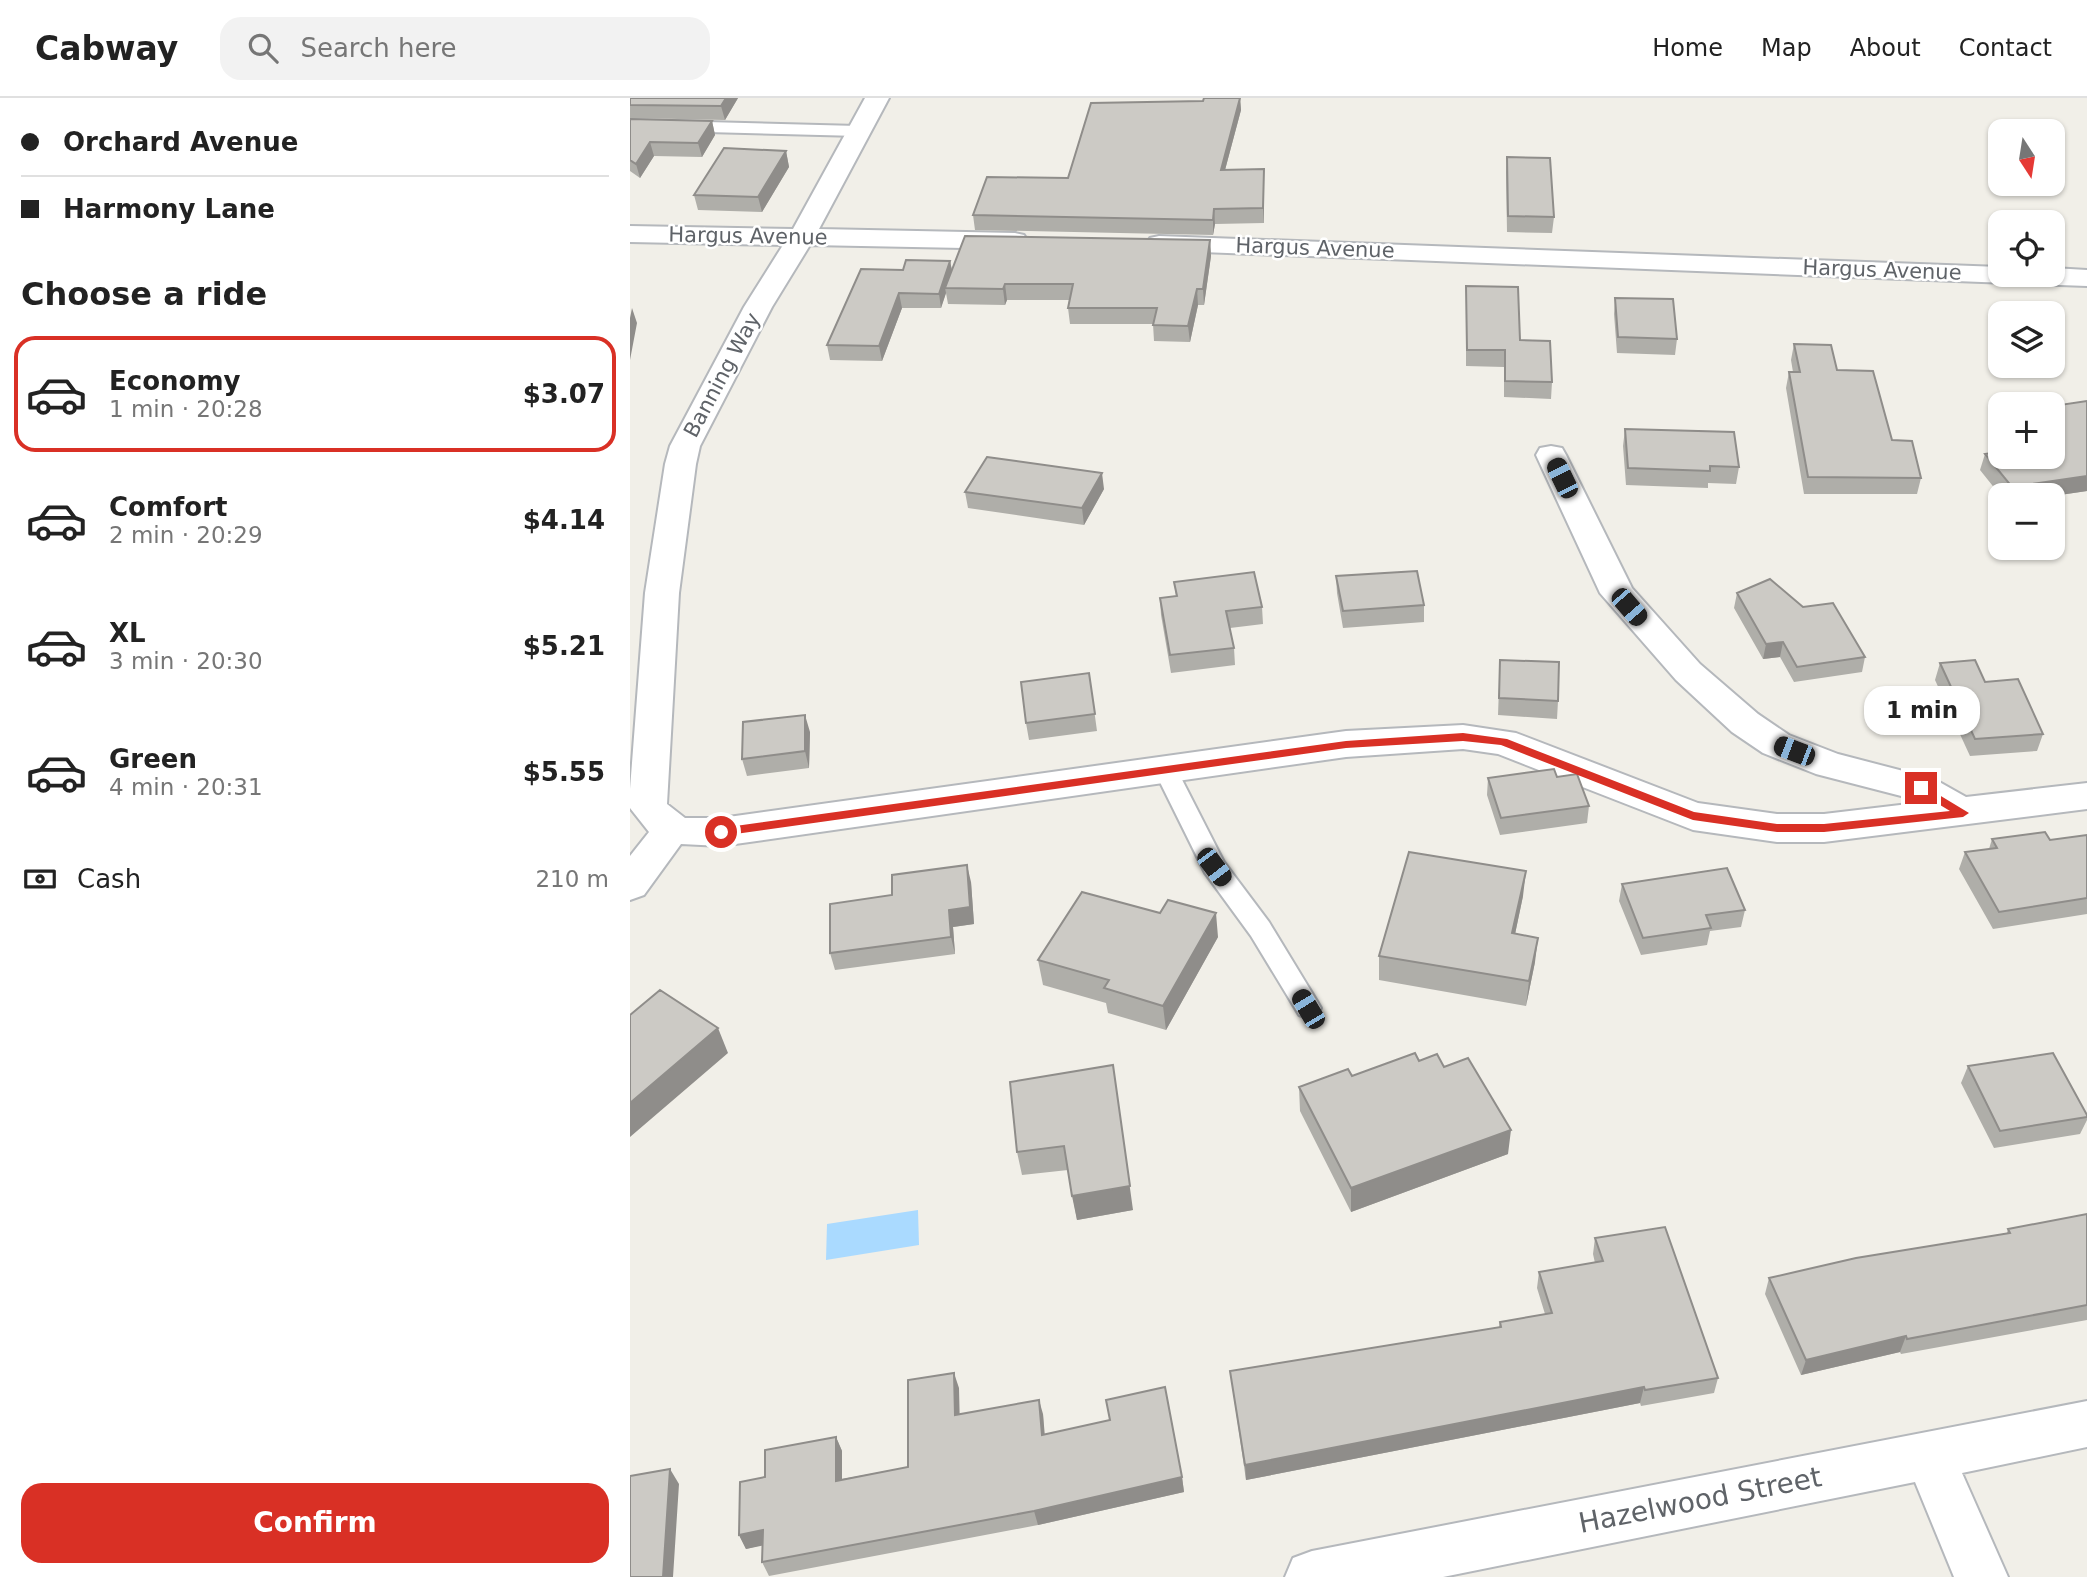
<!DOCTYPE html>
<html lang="en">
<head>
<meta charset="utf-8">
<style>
  :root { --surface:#fff; --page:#f2f2f2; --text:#222; --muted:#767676; --line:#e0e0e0; --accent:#d93025 }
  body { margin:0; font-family:"DejaVu Sans",sans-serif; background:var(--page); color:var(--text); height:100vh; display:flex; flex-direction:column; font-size:26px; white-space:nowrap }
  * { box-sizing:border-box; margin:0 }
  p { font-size:23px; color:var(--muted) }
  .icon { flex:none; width:38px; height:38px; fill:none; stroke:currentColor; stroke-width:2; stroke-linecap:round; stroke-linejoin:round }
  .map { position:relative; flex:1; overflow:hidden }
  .panel { display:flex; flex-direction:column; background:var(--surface); width:630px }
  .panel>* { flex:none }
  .top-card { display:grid; align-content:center; height:154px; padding:0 21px; background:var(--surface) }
  .needle { width:46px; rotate:168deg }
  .fabs { position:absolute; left:1358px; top:21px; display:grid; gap:14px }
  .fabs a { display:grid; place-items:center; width:77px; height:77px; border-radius:14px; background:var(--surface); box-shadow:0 2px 5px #0004; font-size:35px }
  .end { position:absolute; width:32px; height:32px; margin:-16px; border:9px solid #d93025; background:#fff; box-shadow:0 0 0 4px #fff }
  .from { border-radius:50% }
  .bubble { position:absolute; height:49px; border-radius:21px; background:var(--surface); box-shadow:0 2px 5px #0004; font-size:23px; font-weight:700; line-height:49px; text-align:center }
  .car { position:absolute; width:21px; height:42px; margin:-21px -10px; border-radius:9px; box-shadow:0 0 5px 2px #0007; background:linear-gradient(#222 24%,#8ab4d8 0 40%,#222 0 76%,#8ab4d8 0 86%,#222 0) }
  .top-card b { display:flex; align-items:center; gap:24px; height:66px; font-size:26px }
  .top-card b+b { border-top:2px solid var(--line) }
  .top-card i { width:18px; height:18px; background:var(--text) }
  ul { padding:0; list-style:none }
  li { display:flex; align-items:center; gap:21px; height:116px; margin:0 14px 10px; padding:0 7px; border:4px solid transparent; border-radius:21px }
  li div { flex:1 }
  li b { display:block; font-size:26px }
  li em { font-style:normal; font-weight:700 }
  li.on { border-color:var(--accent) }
  li>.icon { width:63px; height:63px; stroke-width:1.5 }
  h2 { padding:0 21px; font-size:32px; line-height:84px }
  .pay { display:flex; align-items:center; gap:18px; height:77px; padding:0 21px; font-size:26px }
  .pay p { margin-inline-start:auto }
  .cta { display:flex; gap:14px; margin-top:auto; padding:14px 21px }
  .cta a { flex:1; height:80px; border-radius:21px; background:var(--accent); color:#fff; font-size:28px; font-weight:700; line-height:80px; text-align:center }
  header { display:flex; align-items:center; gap:42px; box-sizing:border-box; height:98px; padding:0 35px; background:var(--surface); border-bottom:2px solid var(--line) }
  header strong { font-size:33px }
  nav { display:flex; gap:38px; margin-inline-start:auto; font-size:24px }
  .search { width:490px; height:63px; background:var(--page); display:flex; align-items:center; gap:18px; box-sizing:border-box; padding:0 24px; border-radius:21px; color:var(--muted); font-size:26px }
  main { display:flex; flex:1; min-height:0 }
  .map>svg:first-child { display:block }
</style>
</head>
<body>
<header>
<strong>Cabway</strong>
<div class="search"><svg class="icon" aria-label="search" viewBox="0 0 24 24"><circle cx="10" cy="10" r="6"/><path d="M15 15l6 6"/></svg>Search here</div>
<nav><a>Home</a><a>Map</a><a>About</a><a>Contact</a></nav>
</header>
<main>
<section class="panel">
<div class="top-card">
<b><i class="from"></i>Orchard Avenue</b>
<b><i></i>Harmony Lane</b>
</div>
<h2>Choose a ride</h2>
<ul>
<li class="on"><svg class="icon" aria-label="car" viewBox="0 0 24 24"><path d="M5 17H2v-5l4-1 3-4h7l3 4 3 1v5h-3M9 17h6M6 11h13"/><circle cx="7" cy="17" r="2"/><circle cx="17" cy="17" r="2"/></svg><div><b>Economy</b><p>1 min · 20:28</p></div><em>$3.07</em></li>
<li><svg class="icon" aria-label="car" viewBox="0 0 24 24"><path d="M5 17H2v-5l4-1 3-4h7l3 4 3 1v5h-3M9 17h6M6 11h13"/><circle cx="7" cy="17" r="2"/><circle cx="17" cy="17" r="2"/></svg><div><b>Comfort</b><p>2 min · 20:29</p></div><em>$4.14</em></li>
<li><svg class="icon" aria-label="car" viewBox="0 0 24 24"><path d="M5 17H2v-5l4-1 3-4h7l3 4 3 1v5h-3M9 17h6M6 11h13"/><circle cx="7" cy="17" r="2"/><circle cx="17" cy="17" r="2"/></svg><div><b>XL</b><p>3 min · 20:30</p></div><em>$5.21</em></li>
<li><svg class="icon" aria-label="car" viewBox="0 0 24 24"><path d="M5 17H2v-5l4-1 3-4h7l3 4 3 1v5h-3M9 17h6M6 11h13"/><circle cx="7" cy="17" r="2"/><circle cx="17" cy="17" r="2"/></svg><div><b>Green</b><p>4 min · 20:31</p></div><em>$5.55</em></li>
</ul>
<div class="pay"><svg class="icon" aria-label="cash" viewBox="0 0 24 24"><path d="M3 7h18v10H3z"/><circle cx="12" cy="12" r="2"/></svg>Cash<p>210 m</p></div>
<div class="cta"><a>Confirm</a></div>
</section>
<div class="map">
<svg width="1457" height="1479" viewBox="0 0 1457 1479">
  <rect width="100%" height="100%" fill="#f1efe8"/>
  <path fill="#aadaff" d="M288 1112 289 1147 196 1162 197 1126Z"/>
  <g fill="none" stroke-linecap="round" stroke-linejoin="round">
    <g stroke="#b5b8bc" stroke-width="4">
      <path id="service" d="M0 22 228 28 236 33 228 38 0 32Z
        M535 662 543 664 594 764 639 824 687 903 691 910 687 917 678 920 669 917 621 838 575 775 523 670 527 664Z"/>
    </g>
    <g stroke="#b5b8bc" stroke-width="4">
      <path id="minor" d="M235 0H259L189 131 385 135 394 137 398 143 394 149 385 151 180 147 142 209 70 348 66 366 49 495 37 706 55 720H91L716 633 833 627 886 635 1068 705 1147 716H1194L1287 705 1279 700 1186 676 1133 655 1102 634 1046 582 970 495 906 357 910 350 921 348 932 350 936 357 1002 490 1070 566 1128 616 1159 637 1208 656 1304 681 1336 699 1457 685V711L1194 744H1147L1063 732 868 656 833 651 716 659 91 748 51 746 14 797 0 802V758L19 734 0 710V691L15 495 35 366 40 348 114 209 153 147 0 144V128L163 131Z
        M529 138 1370 169V177H1423V170L1457 172V188L520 152 516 146 520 140Z
        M1457 1303V1349L1332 1375 1378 1479H1324L1285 1384 813 1479H655L663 1460 682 1453Z"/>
    </g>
    <use href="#service" fill="#fff" fill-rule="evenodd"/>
    <use href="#minor" fill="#fff" fill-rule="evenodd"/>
  </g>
  <path fill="#afaea9" d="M0 0H108L95 22 0 20Z
    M574 0H610L611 12 595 72 634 71V125L585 126 583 137 345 132 343 117 438 80 573 3Z
    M0 21 82 23 85 37 72 59 24 58 10 80 0 73Z
    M156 53 159 69 132 114 68 112 64 97Z
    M877 59 924 119 922 135 877 134 876 74Z
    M580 142 581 158 574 207H568L560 244 524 243 523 226H440L438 210 439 202H377L375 207 318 206 316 195 311 210H272L252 263 200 262 197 247 273 172 320 163 322 173Z
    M836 188 890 242 922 284 921 301 874 299V269L836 268Z
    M985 200 1047 241 1045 257 987 255 984 216Z
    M1164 246 1207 272 1291 380 1287 396H1174L1156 290 1159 274H1163L1161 262Z
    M1457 303V393L1423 398V397H1370L1350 372 1355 356 1423 359V308Z
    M995 331 1109 369 1106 386 1078 385V390L996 387 993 348Z
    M474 391 454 427 338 410 335 394Z
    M706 478 794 507V524L713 530 707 495Z
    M544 484 632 509 633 526 600 530 604 550 605 567 541 575 531 517 530 500 546 498Z
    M1107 495 1173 509 1235 559 1232 574 1164 584 1150 559 1133 561 1104 510Z
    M870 562 928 603 927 621 868 617Z
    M1310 565 1355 584 1413 636 1407 653 1340 658 1305 582Z
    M459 575 467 633 399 642 396 625Z
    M180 634 179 670 117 678 112 661Z
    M927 679 959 708 957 725 870 737 857 697 858 680Z
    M1457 737V816L1363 831 1329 771 1335 754 1359 751 1362 741 1420 742Z
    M341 784 344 826 323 829 325 856 205 872 200 855 262 797Z
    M992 786 1115 812 1111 829 1080 833 1077 847 1011 857 989 803Z
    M893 798 885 836 905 864 896 908 749 882V858Z
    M588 839 536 932 478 915 476 905 413 887 408 862Z
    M789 963 814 969 878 1056 721 1114 670 1013 669 989Z
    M1338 968 1457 1017V1022L1450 1036 1364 1050 1331 985Z
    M380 984 503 1112 447 1122 438 1072 392 1077 387 1054Z
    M1457 1116V1222L1271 1256 1270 1254 1171 1277 1135 1196 1139 1180 1377 1135 1378 1131Z
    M965 1140 1088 1280 1084 1295 1011 1308 1010 1305 616 1382 600 1273 869 1229 870 1224 915 1216 907 1190 909 1174 965 1165 963 1156Z
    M329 1290V1316H413L414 1336 552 1379 554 1394 408 1427 139 1478 132 1464V1447L116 1451 109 1437 135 1379 206 1339 212 1353V1381L278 1369Z"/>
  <path fill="#8f8d8a" d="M96 0H108L95 22 91 8Z
    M610 0 611 12 591 87V72Z
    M82 23 85 37 72 59 68 45Z
    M20 44 24 58 10 80 6 66Z
    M156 53 159 69 132 114 128 99Z
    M634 71V125L633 110Z
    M584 111 585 126 583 137V122Z
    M580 142 581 158 574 207 573 191Z
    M320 163 323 177 315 190 316 195 311 210 309 196Z
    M375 186 377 202 375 207 373 191Z
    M567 191 568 207 560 244 558 228Z
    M269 195 272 210 252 263 249 248Z
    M2 210 7 225 0 262V220Z
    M472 375 474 391 454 427 452 410Z
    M1457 378V393L1423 398V397H1379L1382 389Z
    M1153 544 1150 559 1133 561 1136 546Z
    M175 617 180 634 179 670 175 653Z
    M337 767 341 784 344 826 323 829 325 856 321 839 319 812Z
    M896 773 893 798 880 860 882 835Z
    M586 815 588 839 536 932 533 908Z
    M908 840 905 864 896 908 899 883Z
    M88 930 98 955 0 1039V1005Z
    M483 967 503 1112 447 1122 442 1098Z
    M881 1032 878 1056 721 1114V1090Z
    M1276 1238 1270 1254 1171 1277 1176 1262Z
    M324 1275 329 1290 330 1332 325 1317Z
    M1014 1289 1010 1305 616 1382 615 1367Z
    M409 1302 413 1316 416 1351 412 1337Z
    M206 1339 212 1353V1397L206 1383Z
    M40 1371 49 1386 43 1479H33Z
    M552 1379 554 1394 408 1427 404 1413Z
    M133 1432 140 1446 116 1451 109 1437Z"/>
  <path fill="#cccac5" stroke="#8f8d8a" stroke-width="2" d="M0 0H96L91 8 0 7Z
    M574 0H610L591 72 634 71 633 110 584 111 583 122 343 117 357 79 438 80 461 5 573 3Z
    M0 21 82 23 68 45 20 44 6 66 0 62Z
    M94 50 156 53 128 99 64 97Z
    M877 59 920 60 924 119 878 118Z
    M335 138 580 142 573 191H567L558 228 523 227 527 210H438L443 186H375L373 191 315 190Z
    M276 162 320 163 309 196 269 195 249 248 197 247 231 171 273 172Z
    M836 188 888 189 890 242 920 243 922 284 875 283V252H837Z
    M985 200 1043 201 1047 241 988 239Z
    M1164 246 1201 247 1207 272 1243 273 1262 342 1282 343 1291 380 1178 379 1159 274H1170Z
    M1457 303V378L1382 389 1355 356 1370 354V359H1423V332H1426L1423 328V308Z
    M995 331 1104 334 1109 369 1080 368V373L998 370Z
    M357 359 472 375 452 410 335 394Z
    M787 473 794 507 713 513 706 478Z
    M624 474 632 509 596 513 604 550 540 557 530 500 547 498 544 484Z
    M1140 481 1173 509 1203 505 1235 559 1167 569 1153 544 1136 546 1107 495Z
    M870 562 929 564 928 603 869 600Z
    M1345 562 1355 584 1388 581 1413 636 1345 641 1310 565Z
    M459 575 465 616 396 625 391 584Z
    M175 617V653L112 661 113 624Z
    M924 671 927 679 947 676 959 708 871 720 858 680Z
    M1415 734 1420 742 1457 737V800L1369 814 1335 754 1367 750 1362 741Z
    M779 754 896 773 882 835 908 840 899 883 749 858Z
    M337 767 340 809 319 812 321 839 200 855V806L262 797V777Z
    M1097 770 1115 812 1076 817 1081 830 1013 840 992 786Z
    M452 794 530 815 538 802 586 815 533 908 474 890 479 882 408 862Z
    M30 892 88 930 0 1005V917Z
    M785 955 789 963 807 956 814 969 838 960 881 1032 721 1090 669 989 718 971 722 978Z
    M1423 955 1457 1017V1019L1370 1033 1338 968Z
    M483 967 500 1088 442 1098 434 1048 387 1054 380 984Z
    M1457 1116V1207L1277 1241 1276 1238 1176 1262 1139 1180 1226 1160 1380 1135 1378 1131Z
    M1035 1129 1088 1280 1015 1292 1014 1289 615 1367 600 1273 871 1229 870 1224 922 1215 909 1174 973 1163 965 1140Z
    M324 1275 325 1317 409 1302 412 1337 480 1322 476 1302 535 1289 552 1379 404 1413 132 1464 133 1432 109 1437 110 1384 135 1379V1352L206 1339V1383L278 1369V1282Z
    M40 1371 33 1479H0V1378Z"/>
  <path fill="#d93025" d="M833 635 877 641 1064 714 1147 726H1194L1320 713 1287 693 1285 690 1291 686 1339 715 1333 719 1194 734H1147L1063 722 871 647 833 643 716 650 91 738 86 734 91 730 716 643Z"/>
  <g text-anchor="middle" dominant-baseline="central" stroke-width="5" stroke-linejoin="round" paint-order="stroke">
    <g font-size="21" fill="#5f6368" stroke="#fff">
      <text transform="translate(118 138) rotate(1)">Hargus Avenue</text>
      <text transform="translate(685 150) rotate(2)">Hargus Avenue</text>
      <text transform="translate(1252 172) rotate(2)">Hargus Avenue</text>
      <text transform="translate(92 277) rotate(-62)">Banning Way</text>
    </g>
    <g font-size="28" fill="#5f6368" stroke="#fff">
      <text transform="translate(1070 1402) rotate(-11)">Hazelwood Street</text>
    </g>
  </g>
</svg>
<div class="fabs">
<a><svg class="needle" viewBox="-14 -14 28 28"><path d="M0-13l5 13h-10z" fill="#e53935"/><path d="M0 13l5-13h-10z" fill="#767676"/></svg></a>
<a><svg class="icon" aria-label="locate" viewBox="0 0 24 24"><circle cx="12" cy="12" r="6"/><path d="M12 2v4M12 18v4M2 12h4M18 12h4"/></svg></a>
<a><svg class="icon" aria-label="layers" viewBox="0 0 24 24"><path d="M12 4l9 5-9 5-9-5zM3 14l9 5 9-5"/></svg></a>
<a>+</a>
<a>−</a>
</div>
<i class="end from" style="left:91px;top:734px"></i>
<i class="end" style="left:1291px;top:690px"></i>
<div class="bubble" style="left:1234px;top:588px;width:116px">1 min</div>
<i class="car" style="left:932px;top:380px;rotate:334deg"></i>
<i class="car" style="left:999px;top:509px;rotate:139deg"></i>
<i class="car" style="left:1164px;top:653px;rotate:291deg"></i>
<i class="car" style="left:584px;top:769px;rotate:143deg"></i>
<i class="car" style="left:678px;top:911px;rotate:329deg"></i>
</div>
</main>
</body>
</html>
